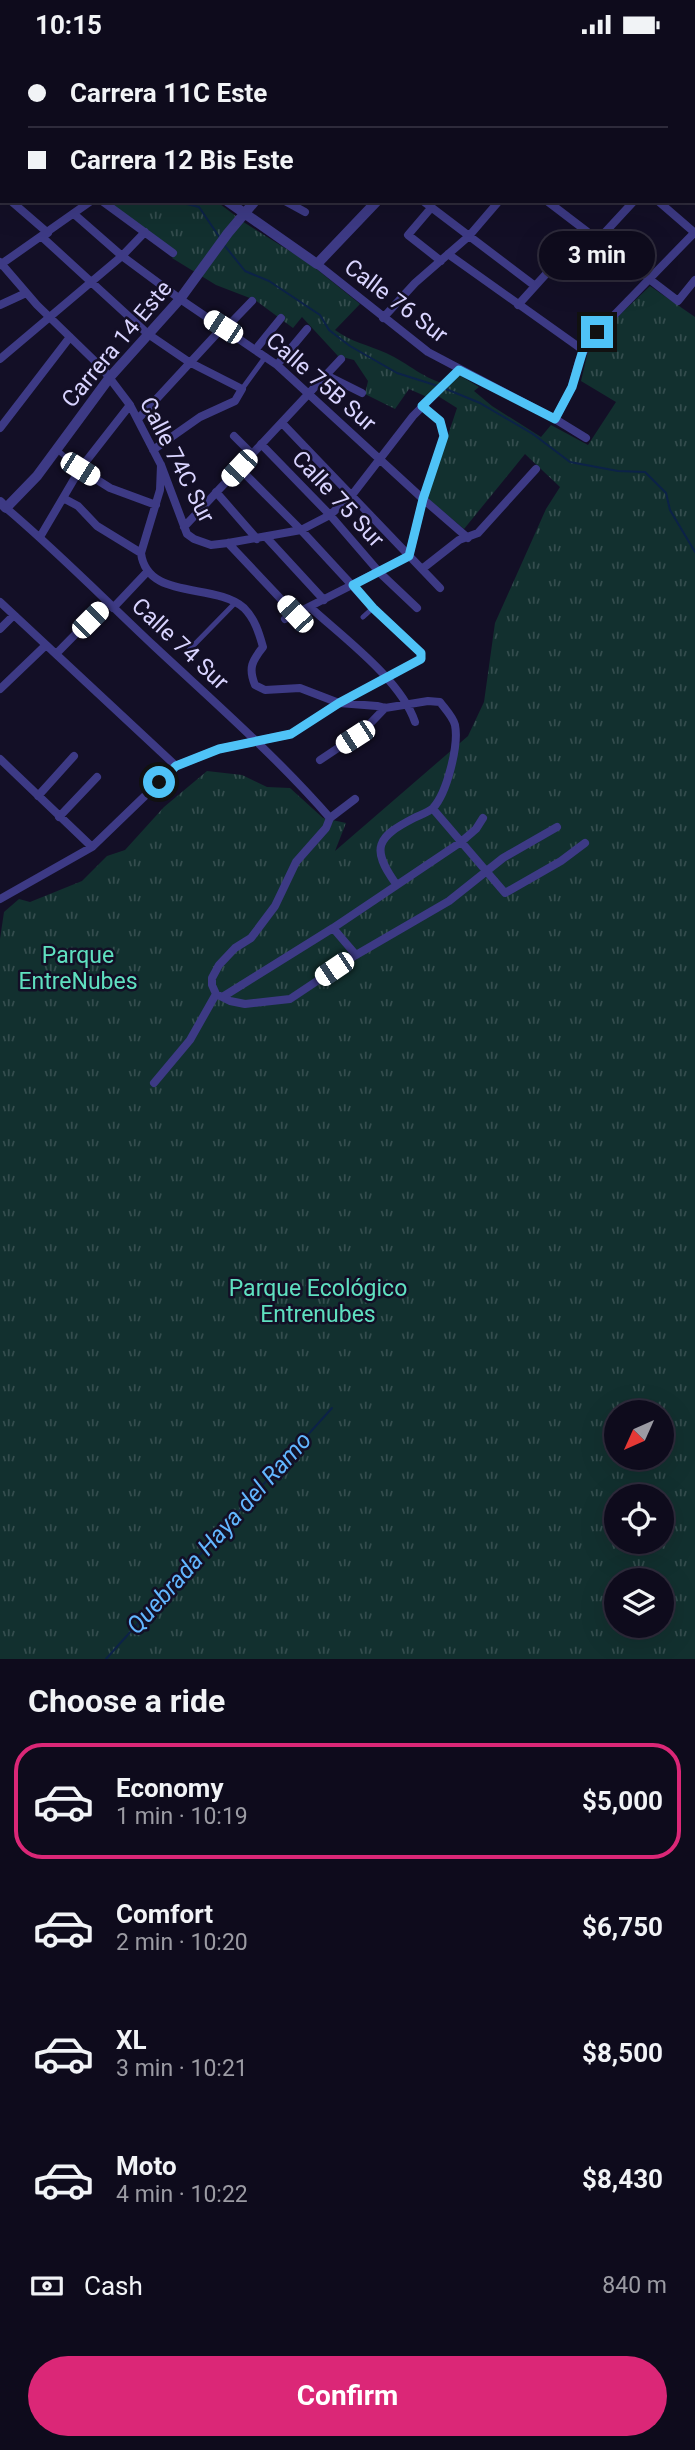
<!DOCTYPE html>
<html lang="en">
<head>
<meta charset="utf-8">
<style>
  :root { --surface:#0e0b1c; --page:#171425; --text:#f1f3f6; --muted:#9b9ba3; --line:#2e2b3b; --accent:#db2777 }
  body { margin:0; font-family:Roboto,sans-serif; background:var(--page); color:var(--text); height:100vh; display:flex; flex-direction:column; font-size:26px; white-space:nowrap }
  * { box-sizing:border-box; margin:0 }
  p { font-size:23px; color:var(--muted) }
  .icon { flex:none; width:38px; height:38px; fill:none; stroke:currentColor; stroke-width:2; stroke-linecap:round; stroke-linejoin:round }
  .map { position:relative; height:1610px; overflow:hidden }
  .side { display:flex; flex-direction:column; background:var(--surface); flex:1 }
  .side>* { flex:none }
  .top-card { position:absolute; left:0px; top:0px; width:696px; height:154px; box-shadow:0 7px 28px #0002,0 0 0 2px var(--line); display:grid; align-content:center; height:154px; padding:0 28px; background:var(--surface) }
  .needle { width:46px; rotate:225deg }
  .controls { position:absolute; left:604px; top:1351px; display:grid; gap:14px }
  .controls a { display:grid; place-items:center; width:70px; height:70px; border-radius:50%; background:var(--surface); box-shadow:0 7px 28px #0002,0 0 0 2px var(--line); font-size:35px }
  .end { position:absolute; width:32px; height:32px; margin:-16px; border:9px solid #4fc3f7; background:#111; box-shadow:0 0 0 4px #111 }
  .from { border-radius:50% }
  .bubble { position:absolute; height:49px; border-radius:24px; background:var(--surface); box-shadow:0 7px 28px #0002,0 0 0 2px var(--line); font-size:23px; font-weight:700; line-height:49px; text-align:center }
  .car { position:absolute; width:21px; height:42px; margin:-21px -10px; border-radius:9px; box-shadow:0 0 5px 2px #0007; background:linear-gradient(#fff 24%,#345 0 40%,#fff 0 76%,#345 0 86%,#fff 0) }
  .top-card b { display:flex; align-items:center; gap:24px; height:66px; font-size:26px }
  .top-card b+b { border-top:2px solid var(--line) }
  .top-card i { width:18px; height:18px; background:var(--text) }
  ul { padding:0; list-style:none }
  li { display:flex; align-items:center; gap:21px; height:116px; margin:0 14px 10px; padding:0 14px; border:4px solid transparent; border-radius:28px }
  li div { flex:1 }
  li b { display:block; font-size:26px }
  li em { font-style:normal; font-weight:700 }
  li.current { border-color:var(--accent) }
  li>.icon { width:63px; height:63px; stroke-width:1.5 }
  h2 { padding:0 28px; font-size:32px; line-height:84px }
  .pay { display:flex; align-items:center; gap:18px; height:77px; padding:0 28px; font-size:26px }
  .pay p { margin-inline-start:auto }
  .cta { display:flex; gap:14px; margin-top:auto; padding:14px 28px }
  .cta a { flex:1; height:80px; border-radius:42px; background:var(--accent); color:#fff; font-size:28px; font-weight:700; line-height:80px; text-align:center }
  .status { display:flex; justify-content:space-between; align-items:center; height:49px; padding:0 35px; background:var(--surface); direction:ltr }
  .status svg { height:19px; fill:currentColor }
  .map>svg:first-child { display:block }
</style>
</head>
<body>
<div class="status"><b>10:15</b><svg viewBox="0 0 49 12"><path d="M0 12V9h3v3zM5 12V6h3v6zM10 12V3h3v9zM15 12V0h3v12zM26 1h20v11H26zM47 4h2v5h-2z"/></svg></div>
<div class="map">
<svg width="695" height="1610" viewBox="0 0 695 1610">
  <defs>
    <pattern id="grass-tufts" width="24" height="20" patternUnits="userSpaceOnUse" patternTransform="scale(1.75)"><rect width="24" height="20" fill="#12302f"/><path d="M3 7l-1-3M5 7V3M7 7l1-3M15 17l-1-3M17 17v-4M19 17l1-3" fill="none" stroke="#344d4e"/></pattern>
  </defs>
  <rect width="100%" height="100%" fill="#130f26"/>
  <path fill="url(#grass-tufts)" fill-rule="evenodd" d="M105 152H216L245 174 309 214 360 255 335 281C351 293 368 296 386 304 408 314 425 331 449 336L459 326 479 338 474 342 492 357 541 388 551 376 588 396 616 353 581 332 589 298 609 276 650 237 695 268V1610H0V890L4 863 19 850 30 853 82 832 107 807 125 801 164 758 207 722 242 726 267 738 290 739 323 769 346 774 335 802 468 687 484 653 495 574 546 460 560 438 525 405 464 480 427 449 457 359 438 347 434 351 409 340 395 360 365 345 368 332 354 311 338 307 302 268 293 279 255 251 216 236 172 209 176 204ZM616 1363H662V1409H616ZM616 1447H662V1493H616ZM616 1531H662V1577H616Z"/>
  <g fill="none" stroke-linecap="round" stroke-linejoin="round">
    <path stroke="#0c2248" stroke-width="2" d="M540 0 542 2
      M175 152 199 158 220 189
      M225 197 245 222 269 232 320 266 329 281 350 297 397 324 438 337
      M446 340 480 354 533 385 570 413 618 422 645 423 666 444 670 461 695 503
      M106 1610 332 1359"/>
    <path stroke="#3d3a85" stroke-width="5" d="M242 340 266 307
      M56 400 80 420
      M363 568 373 559
      M189 601 235 554"/>
    <path stroke="#3d3a85" stroke-width="8" d="M95 0 98 2
      M164 0 166 2
      M342 0 344 2
      M435 0 438 2
      M673 0 675 2
      M278 2 280 0
      M390 2 391 0
      M625 2 626 0
      M0 92 2 93
      M0 143 2 144
      M11 152 48 184
      M102 152 173 204
      M285 152 305 163
      M423 152 535 237
      M547 152 678 252 695 231
      M658 152 695 184
      M431 159 408 186 441 212
      M74 165 122 207 180 250 277 316 423 450 468 489
      M42 188 148 285 189 313 242 340 235 352 200 368 153 401
      M597 192 634 152
      M448 205 583 301
      M0 213 37 256 102 319 130 356 161 416 187 485 194 490 211 496 228 494 301 481 330 466 352 446 413 367 459 321
      M317 215 428 303 555 370 586 389
      M0 216 91 152
      M0 256 26 244
      M518 256 584 183
      M383 269 415 234 469 187 499 152
      M225 280 252 252
      M256 300 281 269
      M0 310 122 207 145 183
      M277 316 307 280
      M326 326 362 344
      M138 370 223 278
      M555 370 572 338 579 312 589 292 695 183
      M282 374 440 539
      M0 379 70 288
      M234 387 252 405
      M261 395 330 466 380 524 417 559
      M161 416 160 441 141 504C147 552 215 533 244 559 255 570 259 584 263 598 252 612 248 619 255 636L265 641 300 639 339 654 377 657 385 659 428 652 440 653C445 660 453 668 455 676 459 696 447 744 433 759 429 763 420 766 414 769 377 788 370 799 396 835
      M80 420 110 439 156 456
      M216 443 257 490
      M63 449 78 457 97 477 141 504
      M6 459C58 503 105 551 154 597 214 653 276 707 330 769
      M184 478 341 310
      M40 488 80 420 130 356
      M266 488 324 551
      M228 494 295 565
      M422 520 459 491 478 484 536 420
      M0 553 176 717
      M113 559 147 523
      M311 559C344 589 401 631 415 673
      M285 570 409 507 423 450 444 387 440 372 422 357
      M0 580 14 566
      M56 605 107 553
      M0 640 46 596
      M0 710 92 798
      M320 711 362 683 385 659
      M38 747 74 707
      M433 760 505 844 561 812 585 794
      M59 768 97 728
      M0 850 92 798 176 717 219 700 291 685 339 654 421 610V604L373 559 301 481 239 419
      M333 879 356 906
      M216 945 230 952 245 955 290 950 356 906 449 852 503 809 557 778
      M216 945 212 936V929L219 916 235 899 251 889 275 857 296 813 326 779 330 769 355 750
      M224 947 333 879 461 793 476 780 483 769
      M154 1034 190 991 216 945"/>
    <path stroke="#3d3a85" stroke-width="10" d="M32 0 34 2
      M576 2 577 0
      M227 152 317 215 377 152
      M0 453 6 459 37 427 110 328 180 250 228 184 255 152"/>
    <path stroke="#6f6bff" stroke-width="10" d="M25 2 26 0
      M0 32 2 29"/>
  </g>
  <g fill="none" stroke-linecap="round" stroke-linejoin="round">
    <path stroke="#4fc3f7" stroke-width="9" d="M159 733 176 717 219 700 291 685 339 654 421 610V604L373 559 353 536 409 507 423 450 444 387 440 372 422 357 459 321 555 370 572 338 583 301 597 283"/>
  </g>
  <g text-anchor="middle" dominant-baseline="central" stroke-width="5" stroke-linejoin="round" paint-order="stroke">
    <g font-size="23" fill="#d9d4ff" stroke="#130f26">
      <text transform="translate(396 252) rotate(37)">Calle 76 Sur</text>
      <text transform="translate(117 295) rotate(-50)">Carrera 14 Este</text>
      <text transform="translate(321 333) rotate(41)">Calle 75B Sur</text>
      <text transform="translate(177 411) rotate(63)">Calle 74C Sur</text>
      <text transform="translate(338 450) rotate(47)">Calle 75 Sur</text>
      <text transform="translate(180 595) rotate(43)">Calle 74 Sur</text>
    </g>
    <g font-size="23" fill="#5fe0c0" stroke="#130f26">
      <text x="78" y="906">Parque<tspan x="78" dy="26">EntreNubes</tspan></text>
      <text x="318" y="1239">Parque Ecológico<tspan x="318" dy="26">Entrenubes</tspan></text>
    </g>
    <g font-size="24" font-style="italic" fill="#62b6ff" stroke="#130f26">
      <text transform="translate(219 1484) rotate(-48)">Quebrada Haya del Ramo</text>
    </g>
  </g>
</svg>
<div class="controls">
<a><svg class="needle" viewBox="-14 -14 28 28"><path d="M0-13l5 13h-10z" fill="#e53935"/><path d="M0 13l5-13h-10z" fill="#9b9ba3"/></svg></a>
<a><svg class="icon" aria-label="locate" viewBox="0 0 24 24"><circle cx="12" cy="12" r="6"/><path d="M12 2v4M12 18v4M2 12h4M18 12h4"/></svg></a>
<a><svg class="icon" aria-label="layers" viewBox="0 0 24 24"><path d="M12 4l9 5-9 5-9-5zM3 14l9 5 9-5"/></svg></a>
</div>
<i class="end from" style="left:159px;top:733px"></i>
<i class="end" style="left:597px;top:283px"></i>
<div class="bubble" style="left:539px;top:182px;width:116px">3 min</div>
<i class="car" style="left:223px;top:278px;rotate:303deg"></i>
<i class="car" style="left:239px;top:419px;rotate:223deg"></i>
<i class="car" style="left:80px;top:420px;rotate:122deg"></i>
<i class="car" style="left:295px;top:565px;rotate:317deg"></i>
<i class="car" style="left:90px;top:571px;rotate:45deg"></i>
<i class="car" style="left:355px;top:688px;rotate:237deg"></i>
<i class="car" style="left:334px;top:920px;rotate:236deg"></i>
<div class="top-card">
<b><i class="from"></i>Carrera 11C Este</b>
<b><i></i>Carrera 12 Bis Este</b>
</div>
</div>
<section class="side">
<h2>Choose a ride</h2>
<ul>
<li class="current"><svg class="icon" aria-label="car" viewBox="0 0 24 24"><path d="M5 17H2v-5l4-1 3-4h7l3 4 3 1v5h-3M9 17h6M6 11h13"/><circle cx="7" cy="17" r="2"/><circle cx="17" cy="17" r="2"/></svg><div><b>Economy</b><p>1 min · 10:19</p></div><em>$5,000</em></li>
<li><svg class="icon" aria-label="car" viewBox="0 0 24 24"><path d="M5 17H2v-5l4-1 3-4h7l3 4 3 1v5h-3M9 17h6M6 11h13"/><circle cx="7" cy="17" r="2"/><circle cx="17" cy="17" r="2"/></svg><div><b>Comfort</b><p>2 min · 10:20</p></div><em>$6,750</em></li>
<li><svg class="icon" aria-label="car" viewBox="0 0 24 24"><path d="M5 17H2v-5l4-1 3-4h7l3 4 3 1v5h-3M9 17h6M6 11h13"/><circle cx="7" cy="17" r="2"/><circle cx="17" cy="17" r="2"/></svg><div><b>XL</b><p>3 min · 10:21</p></div><em>$8,500</em></li>
<li><svg class="icon" aria-label="car" viewBox="0 0 24 24"><path d="M5 17H2v-5l4-1 3-4h7l3 4 3 1v5h-3M9 17h6M6 11h13"/><circle cx="7" cy="17" r="2"/><circle cx="17" cy="17" r="2"/></svg><div><b>Moto</b><p>4 min · 10:22</p></div><em>$8,430</em></li>
</ul>
<div class="pay"><svg class="icon" aria-label="cash" viewBox="0 0 24 24"><path d="M3 7h18v10H3z"/><circle cx="12" cy="12" r="2"/></svg>Cash<p>840 m</p></div>
<div class="cta"><a>Confirm</a></div>
</section>
</body>
</html>
